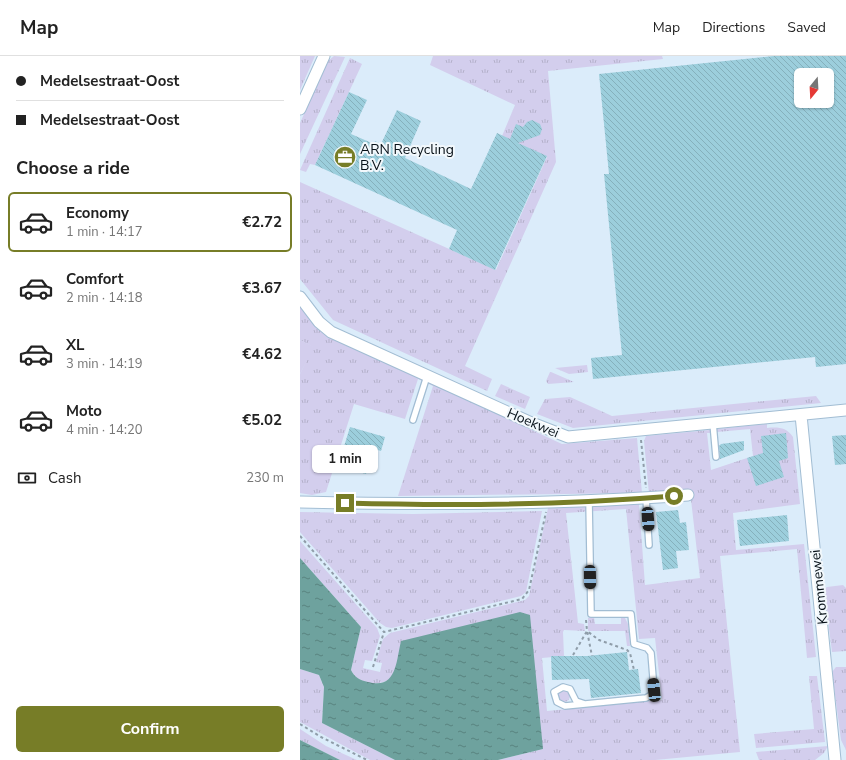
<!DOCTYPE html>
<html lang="en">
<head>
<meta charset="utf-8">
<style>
  :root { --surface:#fff; --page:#f2f2f2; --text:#222; --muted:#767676; --line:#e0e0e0; --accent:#777d27 }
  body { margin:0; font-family:"Nunito Sans",sans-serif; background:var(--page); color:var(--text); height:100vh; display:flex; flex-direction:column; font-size:15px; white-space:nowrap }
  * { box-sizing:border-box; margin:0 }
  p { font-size:13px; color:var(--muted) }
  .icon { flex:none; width:22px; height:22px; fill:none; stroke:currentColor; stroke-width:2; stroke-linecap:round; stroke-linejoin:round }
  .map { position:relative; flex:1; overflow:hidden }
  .drawer { display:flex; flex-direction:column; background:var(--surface); width:300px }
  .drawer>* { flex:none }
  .guide { display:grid; align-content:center; height:88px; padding:0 16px; background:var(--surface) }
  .needle { width:26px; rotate:198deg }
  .buttons { position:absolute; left:494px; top:12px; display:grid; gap:8px }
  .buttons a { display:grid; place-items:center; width:40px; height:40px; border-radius:6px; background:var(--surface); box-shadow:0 1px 3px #0004; font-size:20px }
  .end { position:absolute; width:18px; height:18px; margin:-9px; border:5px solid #777d27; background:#fff; box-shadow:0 0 0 2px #fff }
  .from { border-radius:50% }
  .bubble { position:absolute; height:28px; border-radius:6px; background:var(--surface); box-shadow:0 1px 3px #0004; font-size:13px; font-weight:700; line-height:28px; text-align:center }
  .car { position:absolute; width:12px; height:24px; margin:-12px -6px; border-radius:5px; box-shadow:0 0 3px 1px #0007; background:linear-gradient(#222 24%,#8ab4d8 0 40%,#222 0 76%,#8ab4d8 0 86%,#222 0) }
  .guide b { display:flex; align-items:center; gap:14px; height:38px; font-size:15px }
  .guide b+b { border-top:1px solid var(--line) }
  .guide i { width:10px; height:10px; background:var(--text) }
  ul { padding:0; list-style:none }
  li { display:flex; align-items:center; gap:12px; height:60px; margin:0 8px 6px; padding:0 8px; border:2px solid transparent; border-radius:6px }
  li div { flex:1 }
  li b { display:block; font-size:15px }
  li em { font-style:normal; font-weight:700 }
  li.active { border-color:var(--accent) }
  li>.icon { width:36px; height:36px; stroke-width:1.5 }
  h2 { padding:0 16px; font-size:18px; line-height:48px }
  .pay { display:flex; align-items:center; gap:10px; height:44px; padding:0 16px; font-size:15px }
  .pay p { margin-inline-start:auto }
  .cta { display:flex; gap:8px; margin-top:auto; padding:8px 16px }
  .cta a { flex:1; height:46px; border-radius:6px; background:var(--accent); color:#fff; font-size:16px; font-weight:700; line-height:46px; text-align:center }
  header { display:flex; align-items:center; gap:24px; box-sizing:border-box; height:56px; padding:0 20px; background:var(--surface); border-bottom:1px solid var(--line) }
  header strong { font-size:19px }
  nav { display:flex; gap:22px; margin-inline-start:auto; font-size:14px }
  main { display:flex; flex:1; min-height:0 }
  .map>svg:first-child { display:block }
</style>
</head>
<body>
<header>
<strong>Map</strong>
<nav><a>Map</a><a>Directions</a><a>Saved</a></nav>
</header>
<main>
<section class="drawer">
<div class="guide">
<b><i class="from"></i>Medelsestraat-Oost</b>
<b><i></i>Medelsestraat-Oost</b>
</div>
<h2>Choose a ride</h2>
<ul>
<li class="active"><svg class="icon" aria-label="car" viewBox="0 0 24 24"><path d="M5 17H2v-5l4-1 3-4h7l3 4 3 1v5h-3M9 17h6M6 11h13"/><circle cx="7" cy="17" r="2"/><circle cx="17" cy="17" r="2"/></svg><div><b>Economy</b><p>1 min · 14:17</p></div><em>€2.72</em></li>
<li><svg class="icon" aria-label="car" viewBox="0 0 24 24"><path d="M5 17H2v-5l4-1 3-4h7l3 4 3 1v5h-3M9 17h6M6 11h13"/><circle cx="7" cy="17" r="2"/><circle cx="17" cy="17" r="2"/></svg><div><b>Comfort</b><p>2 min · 14:18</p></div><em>€3.67</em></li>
<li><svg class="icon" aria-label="car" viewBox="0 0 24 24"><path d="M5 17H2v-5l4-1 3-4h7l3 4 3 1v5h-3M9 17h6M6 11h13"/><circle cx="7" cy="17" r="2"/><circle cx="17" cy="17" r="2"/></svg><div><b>XL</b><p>3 min · 14:19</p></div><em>€4.62</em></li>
<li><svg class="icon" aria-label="car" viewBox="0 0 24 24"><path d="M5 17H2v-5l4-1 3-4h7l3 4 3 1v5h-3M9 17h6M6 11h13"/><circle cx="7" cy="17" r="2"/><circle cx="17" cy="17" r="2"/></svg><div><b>Moto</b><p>4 min · 14:20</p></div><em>€5.02</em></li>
</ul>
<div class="pay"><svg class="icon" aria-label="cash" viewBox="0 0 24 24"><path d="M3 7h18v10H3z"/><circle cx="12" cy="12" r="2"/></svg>Cash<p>230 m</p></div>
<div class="cta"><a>Confirm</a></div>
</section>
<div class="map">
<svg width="546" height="704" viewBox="0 0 546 704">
  <defs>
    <pattern id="grass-tufts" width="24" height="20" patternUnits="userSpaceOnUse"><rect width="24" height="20" fill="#d3ceed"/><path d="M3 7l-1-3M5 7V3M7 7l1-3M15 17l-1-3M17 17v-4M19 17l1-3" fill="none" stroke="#b4b0ca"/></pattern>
    <pattern id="water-ripples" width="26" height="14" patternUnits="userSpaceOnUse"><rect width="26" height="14" fill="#6ea29e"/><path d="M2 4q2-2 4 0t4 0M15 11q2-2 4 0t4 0" fill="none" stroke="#588380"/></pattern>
    <pattern id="building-back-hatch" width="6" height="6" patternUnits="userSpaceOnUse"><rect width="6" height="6" fill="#9ccedc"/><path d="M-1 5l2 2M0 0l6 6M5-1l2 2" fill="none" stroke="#85b0bc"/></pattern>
  </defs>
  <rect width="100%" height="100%" fill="#dbecfa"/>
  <path fill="url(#grass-tufts)" fill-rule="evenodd" d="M0 0H15L0 34Z
    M34 0 45 1 0 98V67L28 5Z
    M133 0H362L363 3 248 15 256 106 165 310 192 323 187 335 33 264 0 223V126L196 214 247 101 202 80 215 49 130 9Z
    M50 2 62 8 15 109 10 108 6 116 0 114Z
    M0 249 23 277 262 388 337 382 342 437 98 440 133 330 118 323 105 363 54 348 26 436 12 439 0 437V318L13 291 0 284Z
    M287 309 288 316 269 318 255 312Z
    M250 316H251L274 326 248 328 246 325Z
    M201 328 230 341 225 353 195 340Z
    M516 340 521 347 273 372 237 358 245 343 270 341 312 360Z
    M467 368V372C478 371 486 371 493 381L500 448 433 457 436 494 504 488 516 601 507 602 497 493 420 500 440 696 355 704H198L243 693 92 622C79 631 58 629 51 614L61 571 0 502V485L77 572 80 580 72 605 65 604 63 612 80 616 82 607 76 606 83 583 90 577 225 544 229 540 248 452 339 448 345 529 400 522 390 435 349 438 344 385 346 380 410 374V377H407L411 414 453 400 450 373 417 376V373ZM326 453 339 583 355 582 362 644 247 655 242 602 264 600 263 576 264 574 285 575 284 568 278 567 266 457Z
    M242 455 226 536 221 540 92 572 86 571 80 567 0 476V456L113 458Z
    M543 529 546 532V595L532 596 524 533 527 531Z
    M294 561 295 568H321V561L325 562 328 568 330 590H327L325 575H288V562Z
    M536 611H546V694L541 684 532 616Z
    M0 613 19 619 24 631 22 667 95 704H70L0 666Z
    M509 620H517L525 686 456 692 454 678 514 673Z
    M258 640a6 6 0 1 1 12 0a6 6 0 1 1-12 0Z
    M0 673 26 690 57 704H40L0 684Z
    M528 690 524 697 515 704H459L456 696Z"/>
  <path fill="#d3ceed" d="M0 284 14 291 0 318Z"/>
  <path fill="url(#water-ripples)" d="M0 502 61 571 51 614C55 622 60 624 68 626 97 634 96 605 101 585L220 556 230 559 243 693 198 704H95L22 667 24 631 19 619 0 613Z
    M0 684 40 704H0Z"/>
  <path fill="url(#building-back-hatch)" fill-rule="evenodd" d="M474 0H546V308L516 311 515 301 293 323 291 302 322 299 304 118H309L299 18ZM501 19H527V45H501Z
    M49 36 67 44 51 78 74 88 75 85 81 88 97 54 121 65 105 102 171 133 197 77 210 83 216 68 223 71 227 66 232 64 240 68 242 73 240 79 218 87 247 100 195 214 149 193 157 174 15 109Z
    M50 371 85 381 81 395 74 393 66 418 38 410Z
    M486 377 488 402 479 405 484 421 456 430 447 402 463 397 461 380Z
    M546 379V408L535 409 532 380Z
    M444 385V394L420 403 419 390 421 388Z
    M378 454 380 467 386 466 389 494 376 495 378 512 363 514 356 456Z
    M487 459 489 485 440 490 437 464Z
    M327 596 329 614 338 613 341 637 291 642 289 623 252 624 251 600H287Z"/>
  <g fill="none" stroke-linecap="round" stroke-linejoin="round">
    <g stroke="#a2bdd3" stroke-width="8">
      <path id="service" d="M113 364 127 320
        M413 367 416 401
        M346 442 349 489
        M285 648 276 645 270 633 263 631 254 636 257 646 265 650 346 642 351 639 354 634 351 597 347 592 334 588 331 558H291L289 445"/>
    </g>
    <g stroke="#a2bdd3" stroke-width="13">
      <path id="minor" d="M0 53 24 0
        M0 241 19 266 31 276 227 365 268 381 546 354
        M501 359 535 704
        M0 446C129 449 259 449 388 439"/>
    </g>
    <path stroke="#8f9da9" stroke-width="2" stroke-dasharray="3 3" stroke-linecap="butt" d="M341 384 346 432
      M0 480 84 576 222 543 229 534 246 456
      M286 564 287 575 292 600
      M273 599 287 575 299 584 327 594 330 597 334 614
      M73 611 84 576
      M0 668 21 681 67 704"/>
    <use href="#service" stroke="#fff" stroke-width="5.5"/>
    <use href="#minor" stroke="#fff" stroke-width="11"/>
  </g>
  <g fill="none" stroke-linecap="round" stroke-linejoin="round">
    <path stroke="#777d27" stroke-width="5" d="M45 447C154 450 265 449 374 440"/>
  </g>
  <defs>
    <g id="office-disc" transform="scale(1.15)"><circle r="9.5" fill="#777d27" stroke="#f2f8fc"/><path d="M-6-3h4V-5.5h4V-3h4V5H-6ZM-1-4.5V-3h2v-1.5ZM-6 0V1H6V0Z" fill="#fff"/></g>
  </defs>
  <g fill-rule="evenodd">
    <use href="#office-disc" x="45" y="101"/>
  </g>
  <g text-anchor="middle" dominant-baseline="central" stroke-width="4" stroke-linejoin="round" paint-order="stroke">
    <g font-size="14" fill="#061017" stroke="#f2f8fc" text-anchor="start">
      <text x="60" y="93">ARN Recycling<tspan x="60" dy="16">B.V.</tspan></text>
    </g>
    <g font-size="14" fill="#061017" stroke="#f2f8fc">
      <text transform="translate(233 367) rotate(23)">Hoekwei</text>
      <text transform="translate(519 531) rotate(-96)">Krommewei</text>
    </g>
  </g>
</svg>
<div class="buttons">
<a><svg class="needle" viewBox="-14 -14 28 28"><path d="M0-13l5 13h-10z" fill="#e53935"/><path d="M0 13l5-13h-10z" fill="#767676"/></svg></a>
</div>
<i class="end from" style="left:374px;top:440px"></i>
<i class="end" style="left:45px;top:447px"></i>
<div class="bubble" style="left:12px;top:389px;width:66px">1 min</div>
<i class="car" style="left:348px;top:463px;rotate:176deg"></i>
<i class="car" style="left:290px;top:521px;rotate:179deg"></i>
<i class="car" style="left:354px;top:634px;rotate:354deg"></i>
</div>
</main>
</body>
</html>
